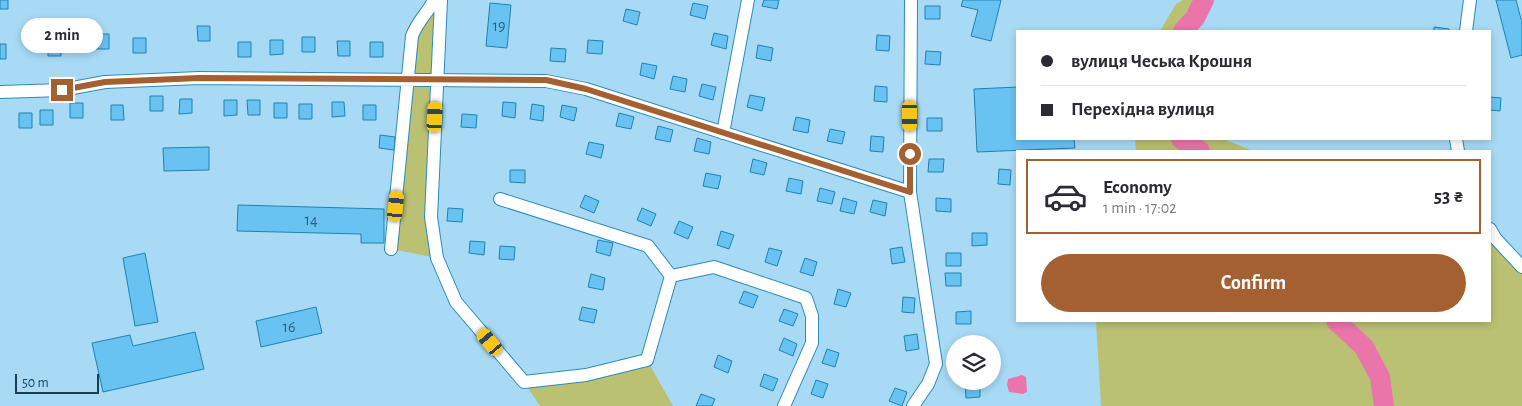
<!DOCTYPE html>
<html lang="en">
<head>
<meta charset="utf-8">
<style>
  :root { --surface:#fff; --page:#f2f2f3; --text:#2b2b33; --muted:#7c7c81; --line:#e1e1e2; --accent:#a46031 }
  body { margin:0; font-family:"Alegreya Sans",sans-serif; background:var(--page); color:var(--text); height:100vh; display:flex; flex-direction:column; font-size:19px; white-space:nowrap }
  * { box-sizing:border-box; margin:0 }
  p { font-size:16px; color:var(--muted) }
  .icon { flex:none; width:28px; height:28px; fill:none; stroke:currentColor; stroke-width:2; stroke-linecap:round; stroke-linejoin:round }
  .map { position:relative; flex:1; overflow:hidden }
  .sheet { position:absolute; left:1016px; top:150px; width:475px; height:172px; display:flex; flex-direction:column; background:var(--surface); border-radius:0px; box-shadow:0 2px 8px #0003 }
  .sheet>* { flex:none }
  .banner { position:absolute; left:1016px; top:30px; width:475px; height:110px; border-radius:0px; box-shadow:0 2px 8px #0003; display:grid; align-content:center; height:110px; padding:0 25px; background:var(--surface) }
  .tools { position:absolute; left:946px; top:335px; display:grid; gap:10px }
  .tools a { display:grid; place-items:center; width:55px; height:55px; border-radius:50%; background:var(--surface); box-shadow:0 2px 8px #0003; font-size:25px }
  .scale { position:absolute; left:15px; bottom:12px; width:84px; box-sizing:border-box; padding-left:5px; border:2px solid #183f52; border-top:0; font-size:14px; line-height:18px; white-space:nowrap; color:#183f52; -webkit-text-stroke:4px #a8daf6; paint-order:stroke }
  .end { position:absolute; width:22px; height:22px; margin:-11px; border:6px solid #a46031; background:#fff; box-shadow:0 0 0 2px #fff }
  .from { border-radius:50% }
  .bubble { position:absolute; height:35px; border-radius:18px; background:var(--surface); box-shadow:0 2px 8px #0003; font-size:16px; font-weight:700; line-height:35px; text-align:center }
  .car { position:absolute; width:15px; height:30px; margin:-15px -8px; border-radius:6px; box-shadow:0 0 4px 1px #0007; background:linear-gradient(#f5c518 24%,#345 0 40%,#f5c518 0 76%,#345 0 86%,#f5c518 0) }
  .banner b { display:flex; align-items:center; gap:18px; height:48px; font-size:19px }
  .banner b+b { border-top:1px solid var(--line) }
  .banner i { width:12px; height:12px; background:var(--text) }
  ul { padding:9px 0 0; list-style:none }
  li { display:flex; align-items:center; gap:15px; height:75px; margin:0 10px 8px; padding:0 15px; border:2px solid transparent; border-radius:0px }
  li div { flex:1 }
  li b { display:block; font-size:19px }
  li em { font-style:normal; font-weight:700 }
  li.current { border-color:var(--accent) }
  li>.icon { width:45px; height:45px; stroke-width:1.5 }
  .cta { display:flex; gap:10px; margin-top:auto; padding:10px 25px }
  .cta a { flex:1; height:58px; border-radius:30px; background:var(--accent); color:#fff; font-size:20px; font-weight:700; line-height:58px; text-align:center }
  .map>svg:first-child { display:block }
</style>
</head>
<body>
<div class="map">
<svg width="1522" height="406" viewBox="0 0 1522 406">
  <rect width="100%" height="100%" fill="#a8daf6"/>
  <path fill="#bac172" d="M1183 0H1204L1195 18 1183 31H1160L1176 4Z
    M440 9 433 172 437 258 391 249 412 36Z
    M1135 139H1223L1253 151H1136Z
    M1490 229 1522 267V406H1101L1096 321H1490Z
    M647 360 673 406H540L524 382Z"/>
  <path fill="#ea75ab" d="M1022 375 1026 377 1027 392 1023 394 1009 392 1007 385 1008 379Z"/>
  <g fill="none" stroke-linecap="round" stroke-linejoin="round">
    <path stroke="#ea75ab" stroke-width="20" d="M1183 31 1195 18 1204 0
      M1181 139 1200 151
      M1336 321 1364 347 1380 377 1384 406"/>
  </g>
  <path fill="#69c3f2" stroke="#1f83ae" d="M0 0H8V9H0Z
    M764 0H779L777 9 762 6Z
    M963 0H1001L991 41 971 36 978 10 961 6Z
    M1496 0H1516L1521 19H1522V55L1511 58Z
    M490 3 511 5 507 48 486 46Z
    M693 3 708 6 705 19 690 15Z
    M925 6H940V19H925Z
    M626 9 640 12 637 25 623 21Z
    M197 26H210V41H198Z
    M1434 27 1449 29V31H1434Z
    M714 33 728 36 726 49 711 45Z
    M96 34H109V49H96Z
    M877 35 890 36 889 51 876 50Z
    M302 37H315V52H302Z
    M133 38H146V53H133Z
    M270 40H283V54L270 55Z
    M588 40 603 41 602 54 587 53Z
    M48 41H61V56H48Z
    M337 41H350V56H338Z
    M238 42H251V57H238Z
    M370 42H383V57H370Z
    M0 44H6V59H0Z
    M758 45 773 48 771 61 756 58Z
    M551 48 566 49 565 62 550 61Z
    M926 51 941 52 940 65 925 64Z
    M642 63 657 66 654 79 640 75Z
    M673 76 687 79 685 92 670 89Z
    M702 84 716 87 713 100 699 96Z
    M875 86 887 87V102L874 101Z
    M1018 87V139H1074L1075 148 977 152 974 89Z
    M750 95 765 98 762 111 747 107Z
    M150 96H163V111H150Z
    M1490 97 1501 98 1500 111 1490 110Z
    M180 99H192V113L179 114Z
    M224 100H237V115L224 116Z
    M247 100H260V115H248Z
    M332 102H344L345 116 332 117Z
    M503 102 516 103 515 118 502 116Z
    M70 103H83V118H70Z
    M274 103H287V118H274Z
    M299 104H312V119H299Z
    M532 104 544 106 543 121 530 119Z
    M111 105H123L124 120H111Z
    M363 105H376V120H363Z
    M562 105 577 108 574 121 560 117Z
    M40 110H53V125H40Z
    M19 113H32V128H19Z
    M619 113 634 117 631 129 616 126Z
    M462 114 477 115 476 128 461 127Z
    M796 117 810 120 808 133 793 130Z
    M927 118H942V131H927Z
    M658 126 673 130 670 142 655 139Z
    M830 129 845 132 842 144 827 141Z
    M380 135 395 137 394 150 379 148Z
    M871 136 884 137 883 152 870 151Z
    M697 138 711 142 709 154 694 151Z
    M589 142 604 145 601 158 586 154Z
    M209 147V170L164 171 163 148Z
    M753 159 767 163 764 175 750 172Z
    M929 159H944L943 172H928Z
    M999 169 1011 170 1010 185 998 184Z
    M510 170H525V183L510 182Z
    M706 173 721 176 718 189 703 186Z
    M789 178 803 181 801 194 786 191Z
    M820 188 835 192 832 204 817 201Z
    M585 195 599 201 594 213 580 207Z
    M843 198 857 202 854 214 840 211Z
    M936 198 951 199V212L936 211Z
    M873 200 887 203 885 216 870 212Z
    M238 205 384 209V243H361V234L237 231Z
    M448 208 463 209 462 222 447 221Z
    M642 208 656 214 651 226 637 220Z
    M679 221 693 227 688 239 674 233Z
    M721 231 734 235 729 249 717 245Z
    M972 233H987V245L972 246Z
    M598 240 613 243 610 256 596 252Z
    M470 241 485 242 484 255 469 253Z
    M500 246 515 247 514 260 499 259Z
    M902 247 905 262 892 264 890 249Z
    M769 248 782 251 777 266 765 262Z
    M145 253 158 322 135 326 123 258Z
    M946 253H961V266H946Z
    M805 258 817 262 813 276 800 272Z
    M945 273H961V286H946Z
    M591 274 605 278 603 290 588 287Z
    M838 289 851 293 846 307 834 304Z
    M744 291 758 296 753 308 739 303Z
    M903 297 915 298 914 313 902 312Z
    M316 307 322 333 261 347 256 321Z
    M582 307 597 310 594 323 579 320Z
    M784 309 798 314 793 326 779 321Z
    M971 311V324H956V312Z
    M195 332 204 369 103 392 92 343 130 335 133 346Z
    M917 334 919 349 906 351 904 336Z
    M784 338 797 344 793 356 779 350Z
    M827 349 839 353 835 367 822 363Z
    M718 355 732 361 728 373 714 367Z
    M764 374 778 379 773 391 760 386Z
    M816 380 828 384 823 398 811 394Z
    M980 384V397L966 398 965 385Z
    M895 388 907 392 902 406 889 401Z
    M701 394 715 399 712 406H696Z"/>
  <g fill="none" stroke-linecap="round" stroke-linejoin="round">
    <g stroke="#2c8cb8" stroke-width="14">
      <path id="minor" d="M441 0 431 217 437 258 456 302 524 382 586 375 647 360 671 276
        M911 0 910 192 936 364 928 384 913 406
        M1466 31 1470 0
        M0 92 62 90 105 82 199 78 546 81 586 89 910 192
        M723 133 748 0
        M1456 139 1458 151
        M500 199 648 246 671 276 714 267 806 298 812 316V343L784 406
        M1490 229 1495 238 1522 267
        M391 249 412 36C418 20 428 13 434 0"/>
    </g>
    <use href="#minor" stroke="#fff" stroke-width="12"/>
  </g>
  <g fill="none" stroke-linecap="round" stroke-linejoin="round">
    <path stroke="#a46031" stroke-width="6" d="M62 90 105 82 199 78 546 80 586 89 910 192V154"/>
  </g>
  <g text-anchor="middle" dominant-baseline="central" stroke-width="4" stroke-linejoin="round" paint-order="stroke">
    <g font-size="16" fill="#2c607a">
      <text x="499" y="26">19</text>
      <text x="311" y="220">14</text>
      <text x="289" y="327">16</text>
    </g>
  </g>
</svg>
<div class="tools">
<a><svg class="icon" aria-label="layers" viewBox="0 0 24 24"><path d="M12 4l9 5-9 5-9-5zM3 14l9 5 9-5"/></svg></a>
</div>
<div class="scale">50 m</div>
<i class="end from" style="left:910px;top:154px"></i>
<i class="end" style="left:62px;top:90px"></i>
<div class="bubble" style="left:21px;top:18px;width:82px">2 min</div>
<i class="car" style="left:910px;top:116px;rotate:180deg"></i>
<i class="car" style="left:435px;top:117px;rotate:3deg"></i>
<i class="car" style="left:396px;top:206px;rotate:6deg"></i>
<i class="car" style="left:490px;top:342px;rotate:320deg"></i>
<div class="banner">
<b><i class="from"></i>вулиця Чеська Крошня</b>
<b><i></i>Перехідна вулиця</b>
</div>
<section class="sheet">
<ul>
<li class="current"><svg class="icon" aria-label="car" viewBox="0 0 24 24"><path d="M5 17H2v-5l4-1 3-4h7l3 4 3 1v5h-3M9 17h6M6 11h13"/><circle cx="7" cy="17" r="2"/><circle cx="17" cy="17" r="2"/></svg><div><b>Economy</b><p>1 min · 17:02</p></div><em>53 ₴</em></li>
</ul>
<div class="cta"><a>Confirm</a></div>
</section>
</div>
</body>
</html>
